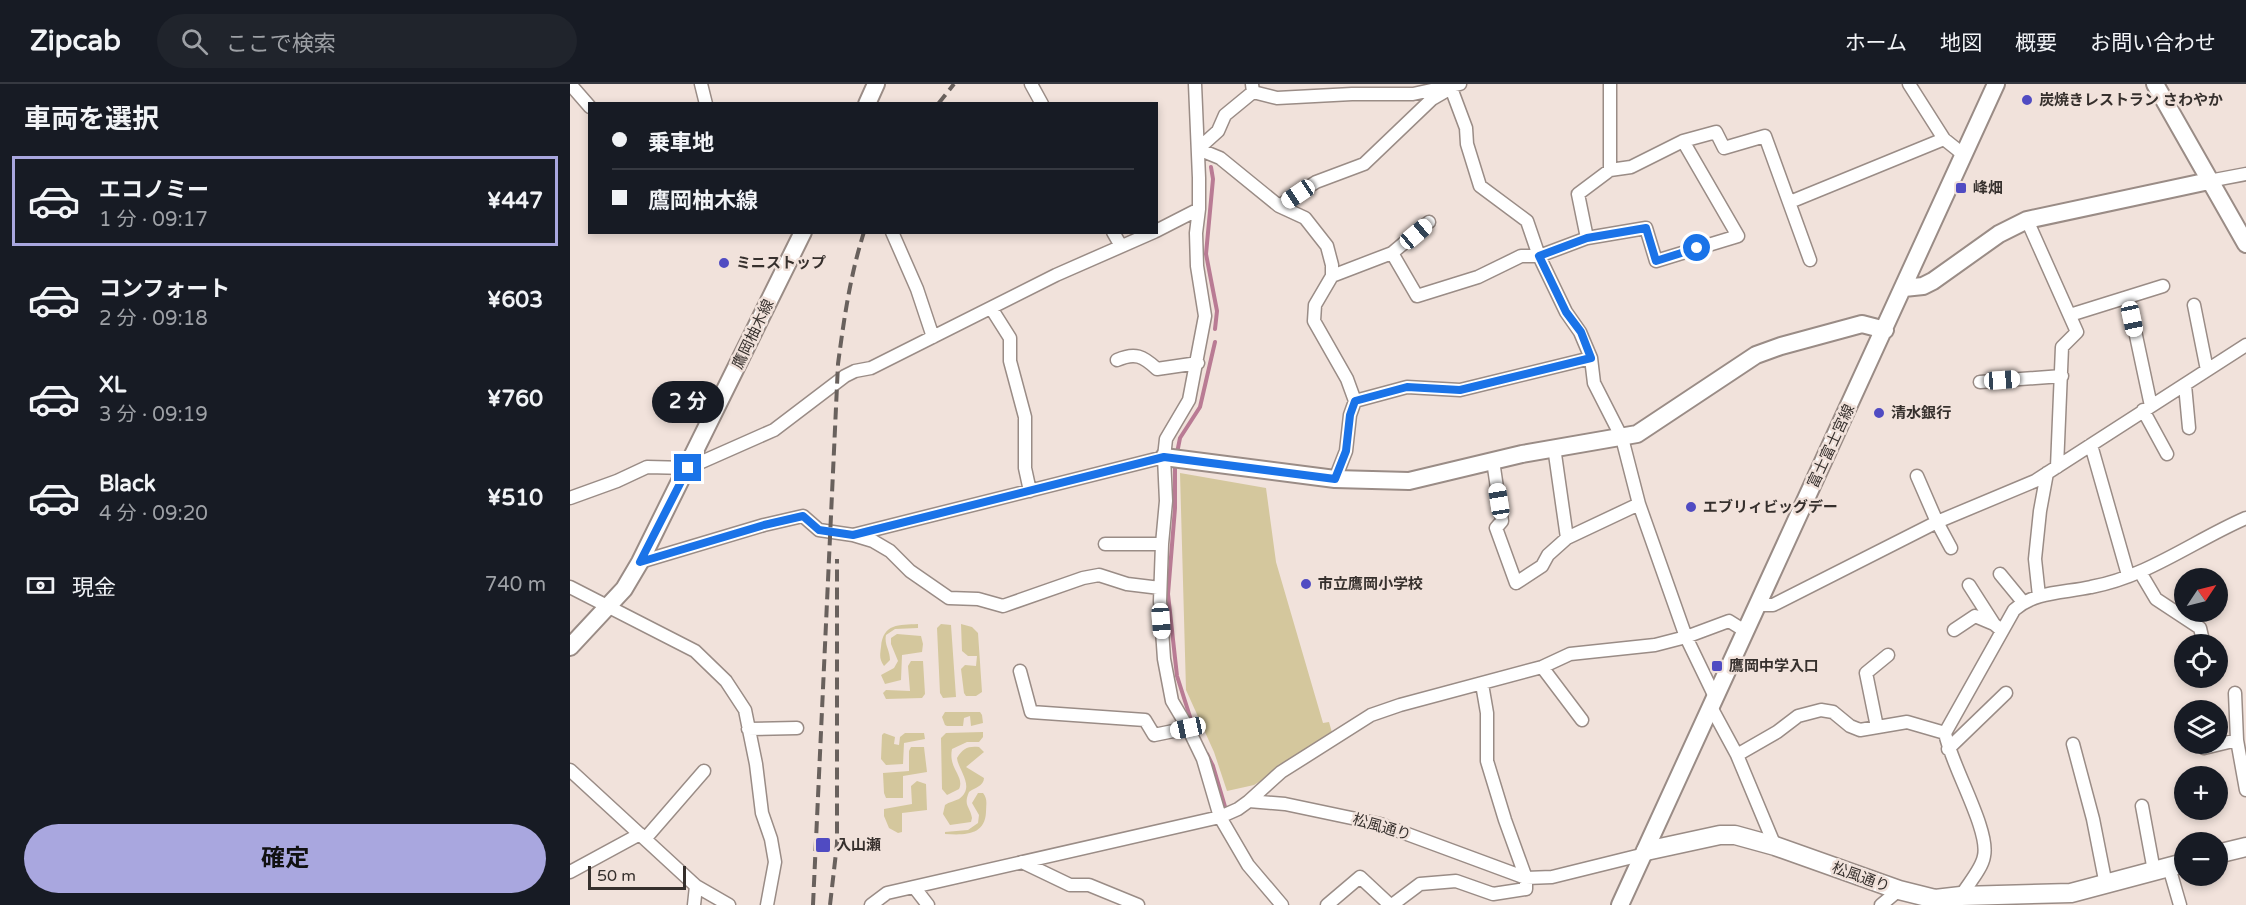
<!DOCTYPE html>
<html lang="ja">
<head>
<meta charset="utf-8">
<style>
  :root { --surface:#171b24; --page:#20242c; --text:#f1f3f6; --muted:#9ea1a6; --line:#363941; --accent:#a9a7df }
  body { margin:0; font-family:"Varela Round","Noto Sans JP",sans-serif; background:var(--page); color:var(--text); height:100vh; display:flex; flex-direction:column; font-size:22px; white-space:nowrap }
  * { box-sizing:border-box; margin:0 }
  p { font-size:20px; color:var(--muted) }
  .icon { flex:none; width:33px; height:33px; fill:none; stroke:currentColor; stroke-width:2; stroke-linecap:round; stroke-linejoin:round }
  .map { position:relative; flex:1; overflow:hidden }
  .sheet { display:flex; flex-direction:column; background:var(--surface); width:570px }
  .sheet>* { flex:none }
  .guide { position:absolute; left:18px; top:18px; width:570px; height:132px; border-radius:0px; box-shadow:0 3px 9px #0003; display:grid; align-content:center; height:132px; padding:0 24px; background:var(--surface) }
  .needle { width:39px; rotate:55deg }
  .controls { position:absolute; left:1604px; top:484px; display:grid; gap:12px }
  .controls a { display:grid; place-items:center; width:54px; height:54px; border-radius:50%; background:var(--surface); box-shadow:0 3px 9px #0003; font-size:30px }
  .scale { position:absolute; left:18px; bottom:15px; width:98px; box-sizing:border-box; padding-left:6px; border:3px solid #36302d; border-top:0; font-size:16px; line-height:21px; white-space:nowrap; color:#36302d; -webkit-text-stroke:4px #f1e2db; paint-order:stroke }
  .end { position:absolute; width:27px; height:27px; margin:-14px; border:8px solid #1a73e8; background:#fff; box-shadow:0 0 0 3px #fff }
  .from { border-radius:50% }
  .bubble { position:absolute; height:42px; border-radius:21px; background:var(--surface); box-shadow:0 3px 9px #0003; font-size:20px; font-weight:700; line-height:42px; text-align:center }
  .car { position:absolute; width:18px; height:36px; margin:-18px -9px; border-radius:8px; box-shadow:0 0 4px 2px #0007; background:linear-gradient(#fff 24%,#345 0 40%,#fff 0 76%,#345 0 86%,#fff 0) }
  .guide b { display:flex; align-items:center; gap:21px; height:57px; font-size:22px }
  .guide b+b { border-top:2px solid var(--line) }
  .guide i { width:15px; height:15px; background:var(--text) }
  ul { padding:0; list-style:none }
  li { display:flex; align-items:center; gap:18px; height:90px; margin:0 12px 9px; padding:0 12px; border:3px solid transparent; border-radius:0px }
  li div { flex:1 }
  li b { display:block; font-size:22px }
  li em { font-style:normal; font-weight:700 }
  li.active { border-color:var(--accent) }
  li>.icon { width:54px; height:54px; stroke-width:1.5 }
  h2 { padding:0 24px; font-size:27px; line-height:72px }
  .pay { display:flex; align-items:center; gap:15px; height:66px; padding:0 24px; font-size:22px }
  .pay p { margin-inline-start:auto }
  .button { display:flex; gap:12px; margin-top:auto; padding:12px 24px }
  .button a { flex:1; height:69px; border-radius:36px; background:var(--accent); color:#111; font-size:24px; font-weight:700; line-height:69px; text-align:center }
  header { display:flex; align-items:center; gap:36px; box-sizing:border-box; height:84px; padding:0 30px; background:var(--surface); border-bottom:2px solid var(--line) }
  header strong { font-size:28px }
  nav { display:flex; gap:33px; margin-inline-start:auto; font-size:21px }
  .search { width:420px; height:54px; background:var(--page); display:flex; align-items:center; gap:15px; box-sizing:border-box; padding:0 21px; border-radius:33px; color:var(--muted); font-size:22px }
  main { display:flex; flex:1; min-height:0 }
  .map>svg:first-child { display:block }
</style>
</head>
<body>
<header>
<strong>Zipcab</strong>
<div class="search"><svg class="icon" aria-label="search" viewBox="0 0 24 24"><circle cx="10" cy="10" r="6"/><path d="M15 15l6 6"/></svg>ここで検索</div>
<nav><a>ホーム</a><a>地図</a><a>概要</a><a>お問い合わせ</a></nav>
</header>
<main>
<section class="sheet">
<h2>車両を選択</h2>
<ul>
<li class="active"><svg class="icon" aria-label="car" viewBox="0 0 24 24"><path d="M5 17H2v-5l4-1 3-4h7l3 4 3 1v5h-3M9 17h6M6 11h13"/><circle cx="7" cy="17" r="2"/><circle cx="17" cy="17" r="2"/></svg><div><b>エコノミー</b><p>1 分 · 09:17</p></div><em>¥447</em></li>
<li><svg class="icon" aria-label="car" viewBox="0 0 24 24"><path d="M5 17H2v-5l4-1 3-4h7l3 4 3 1v5h-3M9 17h6M6 11h13"/><circle cx="7" cy="17" r="2"/><circle cx="17" cy="17" r="2"/></svg><div><b>コンフォート</b><p>2 分 · 09:18</p></div><em>¥603</em></li>
<li><svg class="icon" aria-label="car" viewBox="0 0 24 24"><path d="M5 17H2v-5l4-1 3-4h7l3 4 3 1v5h-3M9 17h6M6 11h13"/><circle cx="7" cy="17" r="2"/><circle cx="17" cy="17" r="2"/></svg><div><b>XL</b><p>3 分 · 09:19</p></div><em>¥760</em></li>
<li><svg class="icon" aria-label="car" viewBox="0 0 24 24"><path d="M5 17H2v-5l4-1 3-4h7l3 4 3 1v5h-3M9 17h6M6 11h13"/><circle cx="7" cy="17" r="2"/><circle cx="17" cy="17" r="2"/></svg><div><b>Black</b><p>4 分 · 09:20</p></div><em>¥510</em></li>
</ul>
<div class="pay"><svg class="icon" aria-label="cash" viewBox="0 0 24 24"><path d="M3 7h18v10H3z"/><circle cx="12" cy="12" r="2"/></svg>現金<p>740 m</p></div>
<div class="button"><a>確定</a></div>
</section>
<div class="map">
<svg width="1676" height="821" viewBox="0 0 1676 821">
  <rect width="100%" height="100%" fill="#f1e2db"/>
  <path fill="#d4c79d" d="M610 389 696 404 706 478 753 639 759 638 763 652 684 701 657 707 644 668 616 606Z
    M348 540V544L325 545 316 551C314 561 320 566 320 576L314 582C309 575 310 571 311 563 313 539 329 541 348 540Z
    M371 540 381 541 386 613 373 614 370 609 367 544Z
    M391 540 402 543 408 549 412 608 406 612H396L394 609 391 585 395 581 406 582 407 572H398L392 567Z
    M327 550 351 552 353 560 352 568 332 571 331 596 315 600 311 591 324 584 328 577 321 560V554Z
    M341 577H353L355 610 352 614 316 615 313 609 316 606 340 607 338 582Z
    M375 628H410L412 631 413 639 401 642 400 632 394 634 393 642H377L375 641 372 633Z
    M413 648V653L409 658H397L382 665C378 685 395 692 389 705L377 711 372 705 371 654 376 649Z
    M314 649 325 653 324 660 329 661 330 653 335 649H354L355 655 334 659 333 680 316 681 311 675 312 651Z
    M341 663H354L357 688 333 692V714H316L314 709 313 689 339 687V667Z
    M409 663 414 668 396 683 414 694C414 702 404 704 399 708 393 722 400 722 402 734L401 738 380 741 373 730 375 721C379 718 385 717 389 715 406 703 388 686 387 674 393 664 398 662 409 663Z
    M347 697 356 700 357 726 332 729V748L328 749 319 744 314 732V725L342 720 341 702Z
    M408 709H413C418 715 416 721 416 728 415 752 394 751 375 750V748L398 746 408 739 409 731 402 719Z"/>
  <g fill="none" stroke-linecap="round" stroke-linejoin="round">
    <path stroke="#b97b94" stroke-width="4" d="M641 83 643 95 636 170 647 227 645 245
      M607 369 610 354 630 323 645 258
      M605 379V424L598 510 607 592 622 639
      M637 670 643 682 656 726"/>
    <g stroke="#9a8c86" stroke-width="15">
      <path id="street" d="M0 0 20 23
        M131 0 136 20
        M461 0 472 20
        M625 0 629 94V125L626 149 627 182 635 232 619 316 596 355 594 373 596 417 592 460 590 517 594 575 602 617 618 644 633 675 650 733 678 781 712 821
        M682 0 683 8 655 31 648 47 628 65 650 74 709 122 735 134 757 162 762 181V192L745 221 744 237 777 295 785 317 780 331 776 367 765 395
        M1339 0 1374 55 1394 71
        M683 8 707 14 782 10H843L890 0
        M1040 86V0
        M1639 97 1676 90
        M1220 118 1374 55
        M709 122 746 98 794 80 862 15 881 4 896 44 897 60 910 102 957 137 969 172 996 228 1010 248 1021 274 1024 299 1052 354 1069 420 1116 553 1145 613
        M1457 136 1507 248 1492 263 1487 383
        M586 147 629 125
        M322 148 347 205 363 253
        M543 148 551 162
        M1017 154 1008 110 1040 86 1061 83 1113 57 1146 48 1154 64 1195 52 1240 176
        M822 169 847 212 908 193 951 172H969L1017 154 1076 144 1086 177 1168 152 1113 57
        M762 192 822 169 859 138
        M1558 214 1581 322
        M1624 221 1637 286
        M421 224 440 254V277L455 333V384L460 407
        M1500 231 1593 202
        M547 276C565 268 573 272 587 285L628 279
        M1410 298 1492 292
        M1615 301 1619 344
        M785 317 837 303 890 306 1021 274
        M1573 326 1597 370
        M1521 361 1558 491
        M984 363 997 454
        M923 377 932 437 926 444 946 499 972 482 978 471 997 454 1069 420
        M1347 392 1367 438 1381 464
        M0 414 47 397 77 383 118 384 204 346 275 292 285 287 301 284 486 191 584 148
        M283 451 594 373
        M535 460H592
        M70 478 194 441 233 432 249 446 283 451 303 457 320 467 340 487 379 514 408 515 433 522 513 494 529 491 557 500 590 504
        M1570 488 1586 515 1630 544 1634 561
        M1430 490 1453 518
        M1399 501 1424 540
        M0 503 125 567 156 597 175 626 186 680 192 729 201 755 205 778 197 821
        M1469 512 1465 475 1470 427 1477 389
        M1187 521H1203L1367 438 1465 397 1676 261
        M1384 546 1405 532 1424 540 1431 546
        M972 583 1012 636
        M450 587 461 628 575 636 584 651 618 644
        M1665 609 1667 656 1676 706
        M1141 623 1167 671 1205 762
        M1307 643 1296 589 1318 571
        M178 645 227 644
        M1503 660 1523 735 1536 801
        M1634 664 1667 656
        M1378 665 1436 609
        M1167 671 1207 648 1228 632 1251 626 1263 628 1280 642 1290 646 1337 638 1375 649
        M0 686 126 802 159 821
        M679 717 711 688 801 631 830 621 972 583 1000 570 1085 561 1116 553 1159 537 1175 547
        M1572 722 1584 787
        M75 755 134 687
        M452 778 500 801H519L568 821
        M1599 783 1610 821
        M0 788 70 750
        M344 803 358 821
        M1391 812C1398 800 1412 785 1414 772 1420 746 1381 681 1375 649L1444 526C1465 507 1494 509 1521 503 1577 493 1625 456 1676 434
        M124 821 126 802
        M301 821 317 809 650 733 668 725 679 717 715 720 810 740 956 794 982 793 1075 770
        M757 821 790 793 820 821
        M822 821 850 800 886 797 923 810 956 805V794L935 736 917 677V629L912 600
        M1311 821 1329 806"/>
    </g>
    <g stroke="#9a8c86" stroke-width="20">
      <path id="secondary" d="M1585 0 1676 160
        M297 20 306 0
        M1334 204 1353 202 1363 197 1429 150 1457 136 1639 97
        M594 373 765 395 839 397 952 370 1067 350 1186 271 1211 262 1292 240 1315 246
        M0 563 54 505 70 478 233 148
        M1050 821 1426 0"/>
    </g>
    <g stroke="#9a8c86" stroke-width="21">
      <path id="primary" d="M1076 767 1150 751H1165L1205 762 1329 806 1365 815 1391 812 1501 809 1614 779
        M1647 770 1676 763"/>
    </g>
    <use href="#street" stroke="#fff" stroke-width="12"/>
    <use href="#secondary" stroke="#fff" stroke-width="16"/>
    <use href="#primary" stroke="#fff" stroke-width="18"/>
    <path stroke="#69615d" stroke-width="4" stroke-dasharray="12 6" stroke-linecap="butt" d="M368 20 384 0
      M243 821 268 280C274 235 280 192 294 148
      M260 821 267 760V475"/>
  </g>
  <g fill="none" stroke-linecap="round" stroke-linejoin="round">
    <path stroke="#1a73e8" stroke-width="8" d="M118 384 70 478 194 441 233 432 249 446 283 451 594 373 765 395 776 367 780 331 785 317 837 303 890 306 1021 274 1011 248 996 228 969 172 1017 154 1076 144 1086 177 1127 164"/>
  </g>
  <g fill="#504bc2" stroke="#f1e2db" stroke-width="2">
    <circle cx="1457" cy="16" r="6"/>
    <rect x="1385" y="98" width="12" height="12" rx="3"/>
    <circle cx="154" cy="179" r="6"/>
    <circle cx="1309" cy="329" r="6"/>
    <circle cx="1121" cy="423" r="6"/>
    <circle cx="736" cy="500" r="6"/>
    <rect x="1141" y="576" width="12" height="12" rx="3"/>
    <rect x="245" y="753" width="16" height="16" rx="3"/>
  </g>
  <g text-anchor="middle" dominant-baseline="central" stroke-width="5" stroke-linejoin="round" paint-order="stroke">
    <g font-size="15" font-weight="bold" fill="#36302d" stroke="#f1e2db" text-anchor="start">
      <text x="1469" y="16">炭焼きレストラン さわやか</text>
      <text x="1403" y="104">峰畑</text>
      <text x="166" y="179">ミニストップ</text>
      <text x="1321" y="329">清水銀行</text>
      <text x="1133" y="423">エブリィビッグデー</text>
      <text x="748" y="500">市立鷹岡小学校</text>
      <text x="1159" y="582">鷹岡中学入口</text>
      <text x="266" y="761">入山瀬</text>
    </g>
    <g font-size="15" fill="#36302d" stroke="#f1e2db">
      <text transform="translate(183 250) rotate(-64)">鷹岡柚木線</text>
      <text transform="translate(1261 362) rotate(-65)">富士富士宮線</text>
      <text transform="translate(812 743) rotate(16)">松風通り</text>
      <text transform="translate(1291 793) rotate(20)">松風通り</text>
    </g>
  </g>
</svg>
<div class="controls">
<a><svg class="needle" viewBox="-14 -14 28 28"><path d="M0-13l5 13h-10z" fill="#e53935"/><path d="M0 13l5-13h-10z" fill="#9ea1a6"/></svg></a>
<a><svg class="icon" aria-label="locate" viewBox="0 0 24 24"><circle cx="12" cy="12" r="6"/><path d="M12 2v4M12 18v4M2 12h4M18 12h4"/></svg></a>
<a><svg class="icon" aria-label="layers" viewBox="0 0 24 24"><path d="M12 4l9 5-9 5-9-5zM3 14l9 5 9-5"/></svg></a>
<a>+</a>
<a>−</a>
</div>
<div class="scale">50 m</div>
<i class="end from" style="left:1127px;top:164px"></i>
<i class="end" style="left:118px;top:384px"></i>
<div class="bubble" style="left:82px;top:297px;width:72px">2 分</div>
<i class="car" style="left:728px;top:110px;rotate:236deg"></i>
<i class="car" style="left:846px;top:150px;rotate:50deg"></i>
<i class="car" style="left:1562px;top:235px;rotate:168deg"></i>
<i class="car" style="left:1432px;top:296px;rotate:86deg"></i>
<i class="car" style="left:929px;top:417px;rotate:351deg"></i>
<i class="car" style="left:591px;top:537px;rotate:176deg"></i>
<i class="car" style="left:618px;top:644px;rotate:258deg"></i>
<div class="guide">
<b><i class="from"></i>乗車地</b>
<b><i></i>鷹岡柚木線</b>
</div>
</div>
</main>
</body>
</html>
